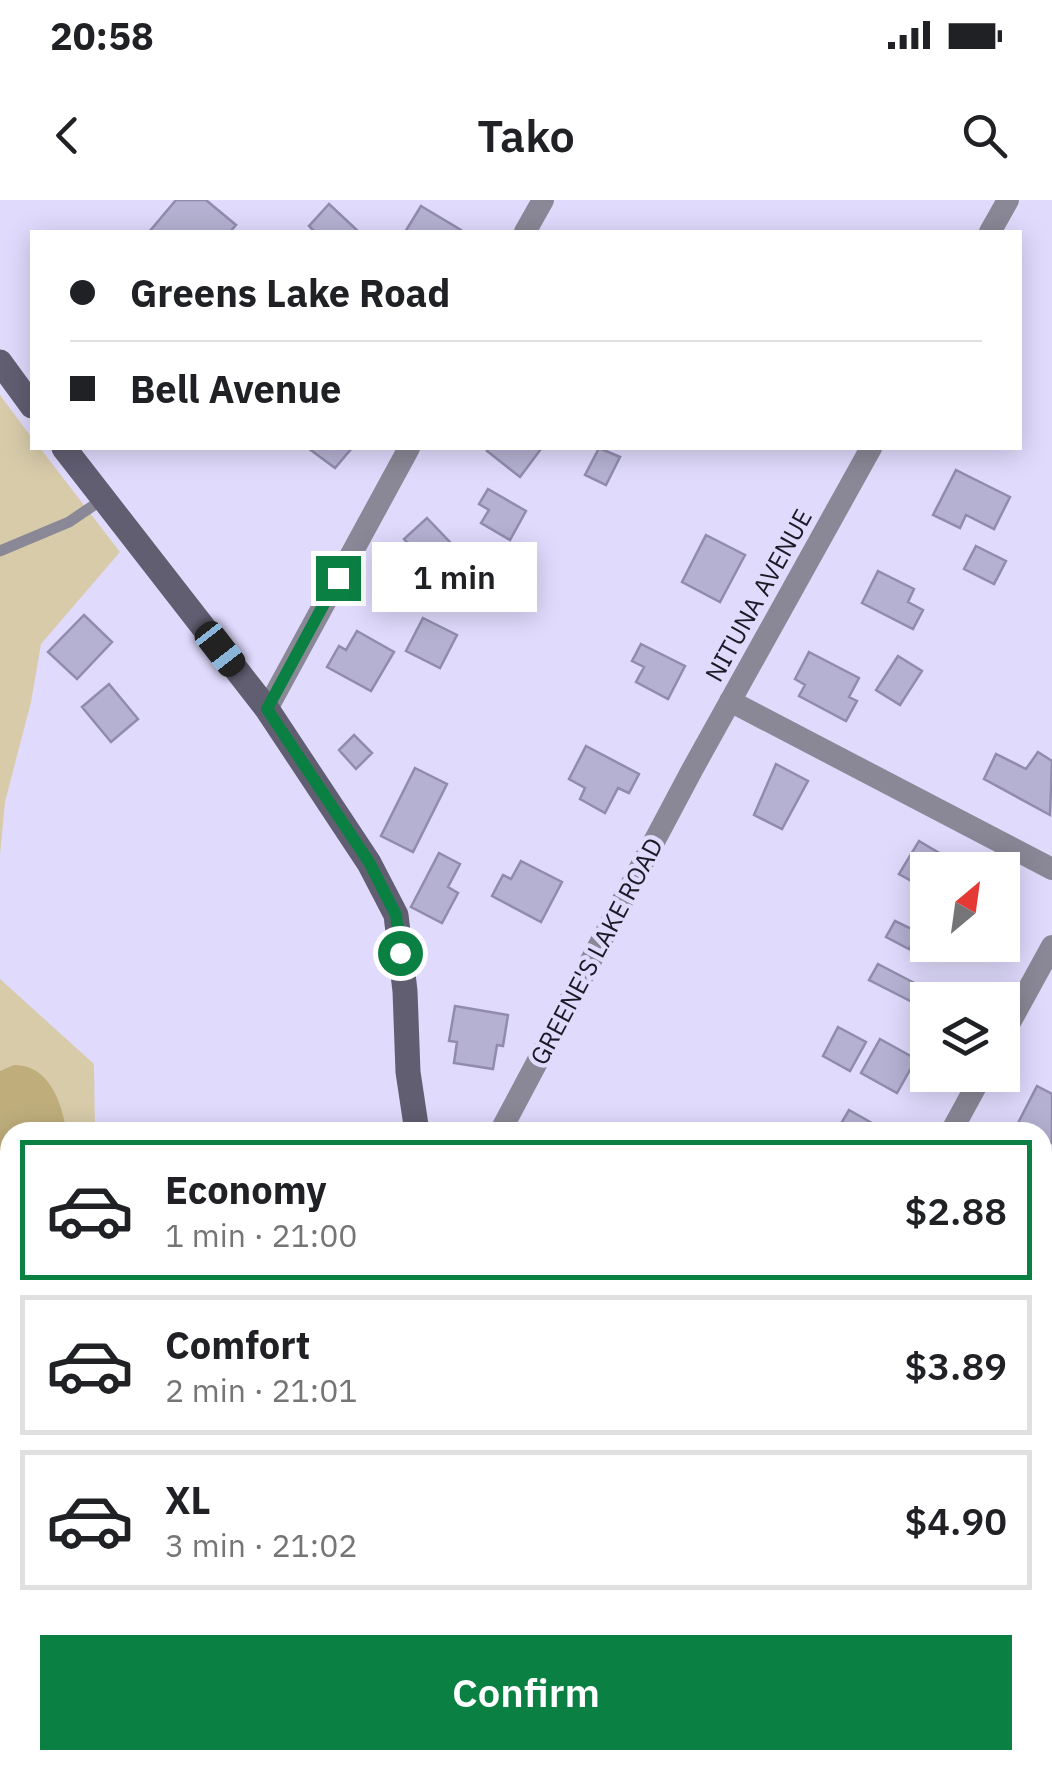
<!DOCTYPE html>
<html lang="en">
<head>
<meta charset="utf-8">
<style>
  :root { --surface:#fff; --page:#f6f6f6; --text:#202124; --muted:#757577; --line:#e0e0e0; --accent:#0b8043 }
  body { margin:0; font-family:"IBM Plex Sans",sans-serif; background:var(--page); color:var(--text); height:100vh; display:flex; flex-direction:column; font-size:38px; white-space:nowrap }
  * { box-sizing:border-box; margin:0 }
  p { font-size:32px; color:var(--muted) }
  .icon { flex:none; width:55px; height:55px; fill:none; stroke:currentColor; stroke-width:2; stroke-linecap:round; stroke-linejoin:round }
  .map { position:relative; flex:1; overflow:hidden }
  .sheet { position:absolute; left:0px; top:922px; width:1052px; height:648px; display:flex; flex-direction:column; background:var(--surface); border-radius:30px 30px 0 0; box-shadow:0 5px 25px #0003 }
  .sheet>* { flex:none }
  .hud { position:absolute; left:30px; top:30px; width:992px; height:220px; border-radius:0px; box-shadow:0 5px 25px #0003; display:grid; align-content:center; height:220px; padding:0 40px; background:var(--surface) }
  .needle { width:65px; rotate:29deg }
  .buttons { position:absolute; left:910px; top:652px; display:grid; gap:20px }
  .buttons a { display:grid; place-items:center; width:110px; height:110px; border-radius:0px; background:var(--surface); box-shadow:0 5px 25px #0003; font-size:50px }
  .end { position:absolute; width:45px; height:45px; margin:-22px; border:12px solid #0b8043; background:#fff; box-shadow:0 0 0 5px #fff }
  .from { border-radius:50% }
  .bubble { position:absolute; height:70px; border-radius:0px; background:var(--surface); box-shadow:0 5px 25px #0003; font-size:32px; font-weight:600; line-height:70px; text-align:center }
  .car { position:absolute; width:30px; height:60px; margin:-30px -15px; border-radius:12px; box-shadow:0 0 8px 2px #0007; background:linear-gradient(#222 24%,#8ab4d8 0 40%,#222 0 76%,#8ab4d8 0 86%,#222 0) }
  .hud b { display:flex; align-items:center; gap:35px; height:95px; font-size:38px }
  .hud b+b { border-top:2px solid var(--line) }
  .hud i { width:25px; height:25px; background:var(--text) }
  ul { padding:18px 0 0; list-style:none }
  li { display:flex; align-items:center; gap:30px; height:140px; margin:0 20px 15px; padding:0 20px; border:5px solid var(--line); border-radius:0px }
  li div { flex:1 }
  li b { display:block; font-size:38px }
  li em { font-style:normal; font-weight:600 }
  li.selected { border-color:var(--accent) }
  li>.icon { width:90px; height:90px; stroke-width:1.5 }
  .primary-button { display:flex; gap:20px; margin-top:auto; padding:20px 40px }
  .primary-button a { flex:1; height:115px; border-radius:0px; background:var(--accent); color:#fff; font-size:40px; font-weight:600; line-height:115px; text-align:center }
  .status { display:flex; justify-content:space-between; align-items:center; height:70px; padding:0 50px; background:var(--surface); direction:ltr }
  .status svg { height:28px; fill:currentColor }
  header { display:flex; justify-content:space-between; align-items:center; height:130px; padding:0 40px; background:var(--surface); font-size:45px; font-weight:600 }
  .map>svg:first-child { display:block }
</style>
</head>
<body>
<div class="status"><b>20:58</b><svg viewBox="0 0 49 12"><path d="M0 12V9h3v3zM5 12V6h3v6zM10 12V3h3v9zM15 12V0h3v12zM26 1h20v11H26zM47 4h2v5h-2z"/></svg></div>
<header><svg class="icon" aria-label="back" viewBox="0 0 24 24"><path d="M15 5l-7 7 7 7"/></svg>Tako<svg class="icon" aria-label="search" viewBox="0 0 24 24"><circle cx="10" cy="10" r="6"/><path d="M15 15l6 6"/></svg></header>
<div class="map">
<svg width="1052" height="1569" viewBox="0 0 1052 1569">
  <rect width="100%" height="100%" fill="#e0dbfd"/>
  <path fill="#d7cba9" d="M0 195 32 238V248H40L120 352 41 444 31 502 5 602 0 655Z
    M0 779 94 864 95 932H10V1089L0 1101Z"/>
  <path fill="#bfae7c" d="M14 865C48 864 62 902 66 930L10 932V1031L0 1045V871Z"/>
  <path fill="#b5b1d2" stroke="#918cac" stroke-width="2.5" d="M176 0H206L236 25 230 32H149Z
    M329 4 359 32H315L309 26Z
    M421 6 461 30 460 32H405Z
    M308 248H352L335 268Z
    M489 248H538L541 249 520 277 487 251Z
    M599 248 620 257 606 285 585 275Z
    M956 270 1010 297 994 329 966 315 960 328 933 315Z
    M488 289 526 311 510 340 481 323 489 310 479 304Z
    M427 318 468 361 445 383 404 339Z
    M706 335 745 355 720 402 682 382Z
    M976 346 1006 361 994 384 964 369Z
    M878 371 914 389 908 402 923 410 913 429 862 403Z
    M84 415 112 442 77 479 48 452Z
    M423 418 457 435 440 468 406 451Z
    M357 431 394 452 371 491 327 467 339 446 346 450Z
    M641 444 685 466 668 499 636 482 644 467 632 461Z
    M809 452 859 478 849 497 857 501 846 521 799 496 805 485 795 479Z
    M898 456 922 471 900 505 876 490Z
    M109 484 138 519 111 542 82 507Z
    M354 535 372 553 356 569 339 550Z
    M586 546 639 574 629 593 618 588 605 613 580 599 585 588 569 579Z
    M1038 552 1052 561 1050 615 984 579 996 554 1026 569Z
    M776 564 808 581 782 629 754 615Z
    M415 568 447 584 413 652 381 636Z
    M919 641 941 654 932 670H928L922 687 899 674Z
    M439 653 460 664 448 687 458 693 442 723 411 707Z
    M521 661 562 682 541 722 492 696 503 675 511 679Z
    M895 721 918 732 909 749 886 737Z
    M878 764 947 800H928V810L869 780Z
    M455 806 508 815 503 846 497 845 493 869 454 863 457 842 449 841Z
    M838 827 866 842 850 871 823 856Z
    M880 839 916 859 897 893 861 873Z
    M1037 886 1052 894V943L1042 938V932H1031L1017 925Z
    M849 910 879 927 876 932H836Z
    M1052 1408V1466L1042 1461V1427Z
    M9 1516 10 1517V1550L0 1544V1530Z
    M17 1560H81L86 1563 83 1569H12Z
    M678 1560H716L712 1569H673Z"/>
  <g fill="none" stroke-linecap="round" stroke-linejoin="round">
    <path stroke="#8a8896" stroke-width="11" d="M0 351 69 322 103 299"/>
    <path stroke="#8a8896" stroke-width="22" d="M525 32 543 0
      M990 32 1008 0
      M730 501 1052 669
      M267 509 409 248
      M1002 837 1052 746
      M500 932 692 570 871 248
      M951 932 982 875
      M606 1569 611 1560"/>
    <path stroke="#615e72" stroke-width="25" d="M0 162 32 206
      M64 248 267 509 369 663 396 715 405 791 408 872 417 932
      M153 1569 158 1560"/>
  </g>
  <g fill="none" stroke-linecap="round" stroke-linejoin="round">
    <path stroke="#0b8043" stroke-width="12" d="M338 378 267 509 369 662 396 715 400 753"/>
  </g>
  <g text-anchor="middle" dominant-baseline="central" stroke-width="9" stroke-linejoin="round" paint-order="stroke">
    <g font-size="25" fill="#1c1a26" stroke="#e0dbfd">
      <text transform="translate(758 395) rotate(-61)">NITUNA AVENUE</text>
      <text transform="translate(596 751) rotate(-62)">GREENE'S LAKE ROAD</text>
    </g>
  </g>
</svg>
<div class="buttons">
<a><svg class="needle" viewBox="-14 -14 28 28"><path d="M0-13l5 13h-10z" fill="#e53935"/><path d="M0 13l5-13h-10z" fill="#757577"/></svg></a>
<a><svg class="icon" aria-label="layers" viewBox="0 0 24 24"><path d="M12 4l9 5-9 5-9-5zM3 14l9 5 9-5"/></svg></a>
</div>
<i class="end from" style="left:400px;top:753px"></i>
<i class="end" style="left:338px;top:378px"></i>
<div class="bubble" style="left:372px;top:342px;width:165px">1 min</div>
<i class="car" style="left:220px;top:449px;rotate:142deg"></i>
<div class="hud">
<b><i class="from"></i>Greens Lake Road</b>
<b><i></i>Bell Avenue</b>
</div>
<section class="sheet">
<ul>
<li class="selected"><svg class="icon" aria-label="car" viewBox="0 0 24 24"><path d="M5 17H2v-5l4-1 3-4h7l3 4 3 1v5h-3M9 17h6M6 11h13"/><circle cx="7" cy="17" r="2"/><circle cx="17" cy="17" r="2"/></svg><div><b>Economy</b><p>1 min · 21:00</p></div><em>$2.88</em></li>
<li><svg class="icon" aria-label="car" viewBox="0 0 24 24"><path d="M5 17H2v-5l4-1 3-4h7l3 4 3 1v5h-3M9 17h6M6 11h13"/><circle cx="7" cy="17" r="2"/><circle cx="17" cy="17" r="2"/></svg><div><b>Comfort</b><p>2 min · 21:01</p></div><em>$3.89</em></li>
<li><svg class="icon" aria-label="car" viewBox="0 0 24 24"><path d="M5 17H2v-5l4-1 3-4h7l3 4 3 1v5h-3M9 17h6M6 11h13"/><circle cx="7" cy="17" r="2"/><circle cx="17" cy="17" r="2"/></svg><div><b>XL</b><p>3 min · 21:02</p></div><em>$4.90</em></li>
</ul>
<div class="primary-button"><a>Confirm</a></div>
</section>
</div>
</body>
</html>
